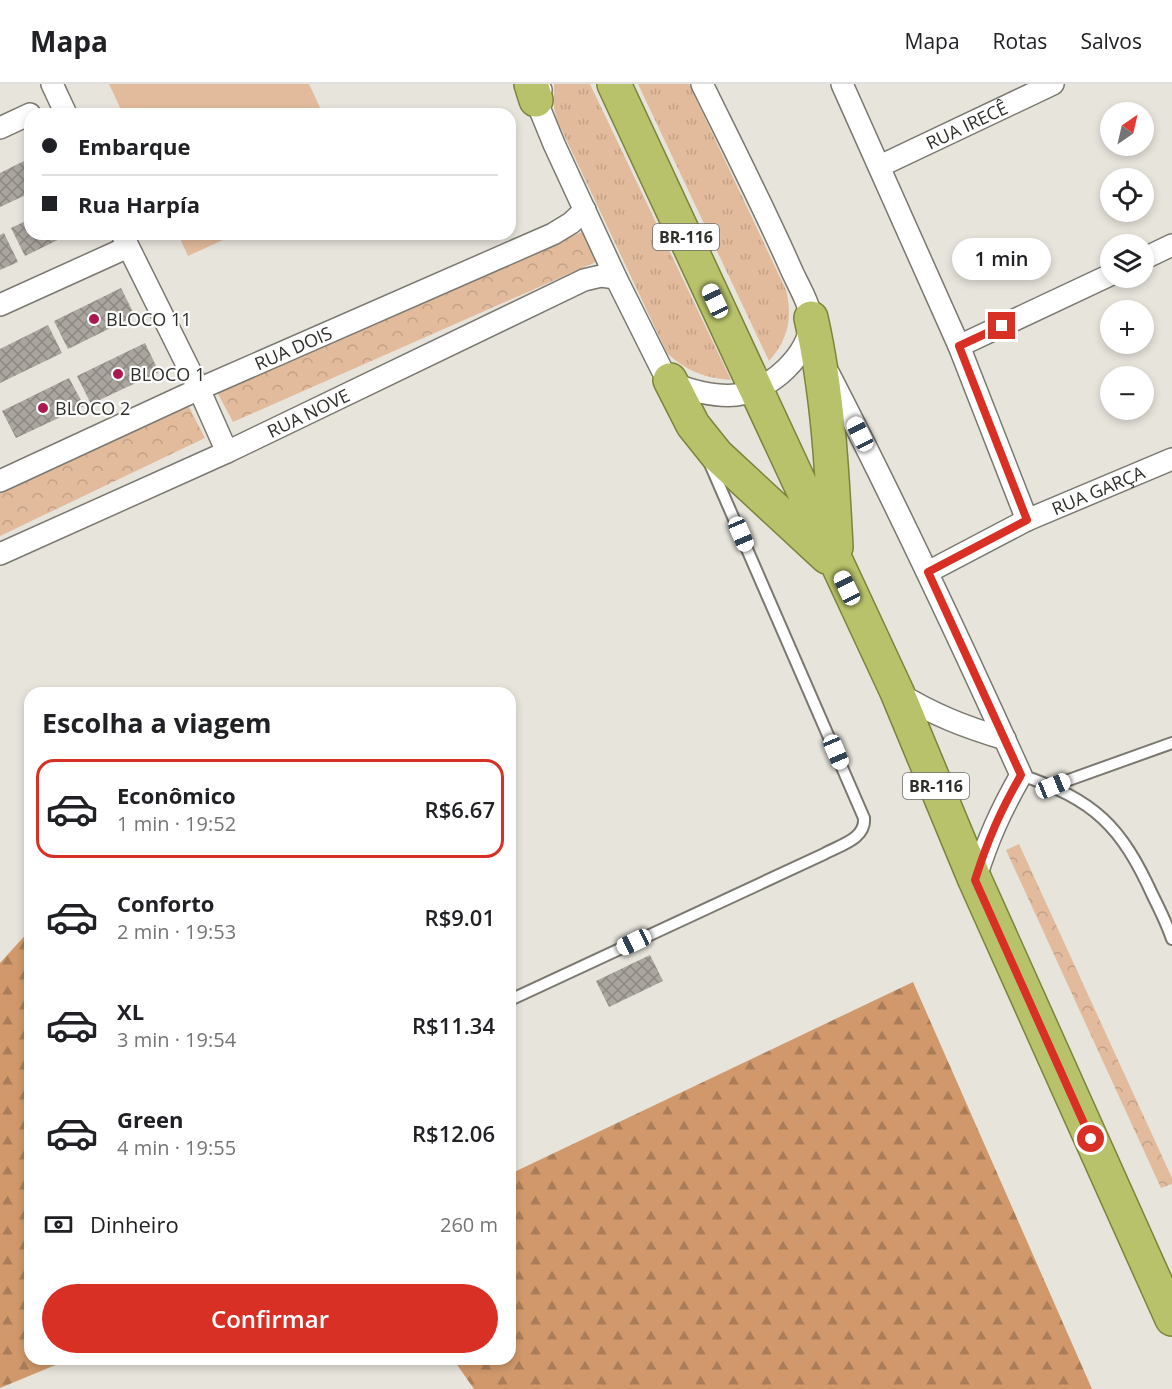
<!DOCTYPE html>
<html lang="pt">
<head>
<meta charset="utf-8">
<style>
  :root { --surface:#fff; --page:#f6f6f6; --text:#202124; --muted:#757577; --line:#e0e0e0; --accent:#d93025 }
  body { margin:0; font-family:"Open Sans",sans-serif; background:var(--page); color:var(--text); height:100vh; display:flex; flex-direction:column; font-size:22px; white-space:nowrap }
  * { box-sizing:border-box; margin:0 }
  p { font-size:20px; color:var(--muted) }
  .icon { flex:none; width:33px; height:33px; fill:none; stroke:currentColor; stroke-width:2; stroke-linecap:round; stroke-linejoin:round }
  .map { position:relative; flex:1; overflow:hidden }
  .side { position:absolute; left:24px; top:603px; width:492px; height:678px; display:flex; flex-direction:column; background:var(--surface); border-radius:18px; box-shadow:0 3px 9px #0003 }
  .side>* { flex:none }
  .top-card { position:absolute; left:24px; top:24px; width:492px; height:132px; border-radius:18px; box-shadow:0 3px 9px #0003; display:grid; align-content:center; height:132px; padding:0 18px; background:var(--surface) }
  .needle { width:39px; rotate:34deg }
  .fabs { position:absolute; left:1100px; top:18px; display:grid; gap:12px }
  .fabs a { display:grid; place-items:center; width:54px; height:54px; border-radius:50%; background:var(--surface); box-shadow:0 3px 9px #0003; font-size:30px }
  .end { position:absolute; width:27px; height:27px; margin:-14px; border:8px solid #d93025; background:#fff; box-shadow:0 0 0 3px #fff }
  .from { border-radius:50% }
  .bubble { position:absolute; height:42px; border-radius:21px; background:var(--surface); box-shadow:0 3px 9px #0003; font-size:20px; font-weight:600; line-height:42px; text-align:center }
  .car { position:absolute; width:18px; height:36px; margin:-18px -9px; border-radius:8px; box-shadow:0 0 4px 2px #0007; background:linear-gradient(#fff 24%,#345 0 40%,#fff 0 76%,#345 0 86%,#fff 0) }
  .top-card b { display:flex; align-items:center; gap:21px; height:57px; font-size:22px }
  .top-card b+b { border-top:2px solid var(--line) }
  .top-card i { width:15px; height:15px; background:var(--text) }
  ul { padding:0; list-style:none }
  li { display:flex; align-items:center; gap:18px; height:99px; margin:0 12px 9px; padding:0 6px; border:3px solid transparent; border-radius:18px }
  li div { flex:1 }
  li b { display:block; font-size:22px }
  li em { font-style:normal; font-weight:600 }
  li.on { border-color:var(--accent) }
  li>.icon { width:54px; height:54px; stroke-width:1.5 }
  h2 { padding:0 18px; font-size:27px; line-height:72px }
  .pay { display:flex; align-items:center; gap:15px; height:66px; padding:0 18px; font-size:22px }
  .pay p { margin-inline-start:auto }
  .primary-button { display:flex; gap:12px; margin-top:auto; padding:12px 18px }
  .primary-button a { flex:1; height:69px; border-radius:36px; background:var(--accent); color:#fff; font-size:24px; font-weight:600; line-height:69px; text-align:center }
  header { display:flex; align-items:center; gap:36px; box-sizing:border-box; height:84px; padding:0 30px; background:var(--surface); border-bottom:2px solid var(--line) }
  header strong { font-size:28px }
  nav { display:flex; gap:33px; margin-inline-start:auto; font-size:21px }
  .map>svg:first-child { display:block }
</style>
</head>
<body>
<header>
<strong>Mapa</strong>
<nav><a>Mapa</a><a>Rotas</a><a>Salvos</a></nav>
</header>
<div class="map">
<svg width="1172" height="1305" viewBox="0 0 1172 1305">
  <defs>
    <pattern id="grass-tufts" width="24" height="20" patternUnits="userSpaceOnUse" patternTransform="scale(1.5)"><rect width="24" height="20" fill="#e2bb9c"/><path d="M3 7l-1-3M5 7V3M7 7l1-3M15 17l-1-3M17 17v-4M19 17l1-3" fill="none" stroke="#c2a187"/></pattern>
    <pattern id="forest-firs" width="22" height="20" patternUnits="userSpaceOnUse" patternTransform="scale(1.5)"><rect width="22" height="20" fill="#d1996b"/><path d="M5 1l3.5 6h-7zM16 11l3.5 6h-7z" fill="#aa7d58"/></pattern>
    <pattern id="park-crowns" width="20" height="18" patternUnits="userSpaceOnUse" patternTransform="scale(1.5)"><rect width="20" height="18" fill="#e2bb9c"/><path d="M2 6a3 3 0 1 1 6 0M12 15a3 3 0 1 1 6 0" fill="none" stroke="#c2a187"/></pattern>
    <pattern id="building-cross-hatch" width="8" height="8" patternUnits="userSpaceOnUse" patternTransform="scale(1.5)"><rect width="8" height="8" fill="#aaa59e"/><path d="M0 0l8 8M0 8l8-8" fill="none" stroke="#8b8781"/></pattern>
  </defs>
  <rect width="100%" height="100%" fill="#e6e4db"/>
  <path fill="url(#grass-tufts)" d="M554 0H590L731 296C705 294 686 287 667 269L557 36 554 24Z
    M638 0H689L786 206C793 234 788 256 769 277Z"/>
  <path fill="url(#forest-firs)" d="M30 846V1275H70L0 1304V879Z
    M913 898 1092 1305H474L453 1275H510V1090Z"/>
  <path fill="url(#park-crowns)" d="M584 147 598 177 233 338 217 308Z
    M189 323 205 354 0 452V408Z
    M1019 760 1172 1094V1100L1161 1104 1006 766Z"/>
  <path fill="#e2bb9c" d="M109 0H309L323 30H123Z
    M178 150H236L188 172Z"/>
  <path fill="url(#building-cross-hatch)" d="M30 74V109L0 123V89Z
    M30 135V150H70L25 172 11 144Z
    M4 149 18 178 0 186V151Z
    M121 204 135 232 68 265 54 237Z
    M48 241 62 269 0 299V265Z
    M145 259 159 288 91 320 77 292Z
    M69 294 84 322 16 354 2 327Z
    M650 871 663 897 609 923 596 897Z"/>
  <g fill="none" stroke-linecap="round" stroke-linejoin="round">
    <g stroke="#7a7870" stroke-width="14">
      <path id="service" d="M1021 691C1095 716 1121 742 1153 812 1160 826 1167 840 1172 855
        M1052 702 1172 659
        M510 916 824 770C840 761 866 755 864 734L710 380"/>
    </g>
    <g stroke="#7a7870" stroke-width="24">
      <g id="minor">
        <path d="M52 0 66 30"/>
        <path d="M842 0 959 262 1027 436"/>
        <path d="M541 6 536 16 554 60 616 194 662 286C664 290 667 294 670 297 686 307 718 313 736 311 770 307 810 271 811 235 811 222 796 197 791 185 763 122 732 61 702 0"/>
        <path d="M0 44 30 30"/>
        <path id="s1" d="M880 82 1053 0"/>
        <path d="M122 150 199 305 227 368"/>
        <path d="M1143 175 1172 161"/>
        <path d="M0 221 128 163"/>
        <path d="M959 262 1110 191"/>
        <path d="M829 290C897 422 960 556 1021 691 1000 728 988 755 975 796"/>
        <path id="s2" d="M0 397 199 305 553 150 571 139 585 126"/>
        <path id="s3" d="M0 470 227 368 584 196 601 192 616 194"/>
        <path id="s4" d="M928 488 1027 436 1172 375"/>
        <path d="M898 609C934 631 965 643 1005 655"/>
      </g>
    </g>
    <g stroke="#7c843c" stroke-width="36">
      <path id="trunk" d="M531 0 536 16
        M614 0 897 608 975 796 1172 1235
        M811 234C828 309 832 386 836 463
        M670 296 693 341 717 371 827 473"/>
    </g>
    <use href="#service" stroke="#fff" stroke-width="10"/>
    <use href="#minor" stroke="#fff" stroke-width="21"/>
    <use href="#trunk" stroke="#b8c26a" stroke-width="33"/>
  </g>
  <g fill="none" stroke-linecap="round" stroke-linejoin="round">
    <path stroke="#d93025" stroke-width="8" d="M1002 242 959 262 1027 436 928 488 1021 691C1000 728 988 755 975 796L1091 1055"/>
  </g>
  <g fill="#aa1950" stroke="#fff" stroke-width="2">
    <circle cx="94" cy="235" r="6"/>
    <circle cx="118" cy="290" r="6"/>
    <circle cx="43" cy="324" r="6"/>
  </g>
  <g text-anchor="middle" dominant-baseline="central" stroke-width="4.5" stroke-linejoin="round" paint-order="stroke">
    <g fill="#fff" stroke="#6d6d6a" stroke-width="1.5">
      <rect x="653" y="140" width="66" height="26" rx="4.5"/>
      <rect x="903" y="689" width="66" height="26" rx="4.5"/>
    </g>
    <g font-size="16" font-weight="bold" fill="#2e2e2a">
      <text x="686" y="153">BR-116</text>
      <text x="936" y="702">BR-116</text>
    </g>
    <g font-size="18" fill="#2e2e2a" stroke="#fff">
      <text stroke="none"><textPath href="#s1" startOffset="96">RUA IRECÊ</textPath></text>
      <text stroke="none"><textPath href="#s2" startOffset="322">RUA DOIS</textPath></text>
      <text stroke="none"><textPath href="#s3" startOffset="339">RUA NOVE</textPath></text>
      <text stroke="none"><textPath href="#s4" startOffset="189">RUA GARÇA</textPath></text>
    </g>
    <g font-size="18" fill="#2e2e2a" stroke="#fff" text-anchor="start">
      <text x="106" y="235">BLOCO 11</text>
      <text x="130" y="290">BLOCO 1</text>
      <text x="55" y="324">BLOCO 2</text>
    </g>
  </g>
</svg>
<div class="fabs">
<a><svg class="needle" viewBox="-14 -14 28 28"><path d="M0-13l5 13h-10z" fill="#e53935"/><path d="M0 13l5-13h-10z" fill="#757577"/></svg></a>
<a><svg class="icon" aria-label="locate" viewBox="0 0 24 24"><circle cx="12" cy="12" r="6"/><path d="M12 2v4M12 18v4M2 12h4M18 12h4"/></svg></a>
<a><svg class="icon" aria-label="layers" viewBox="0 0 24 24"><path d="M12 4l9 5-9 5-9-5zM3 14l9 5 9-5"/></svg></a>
<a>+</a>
<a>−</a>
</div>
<i class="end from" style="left:1091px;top:1055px"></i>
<i class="end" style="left:1002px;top:242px"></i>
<div class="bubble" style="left:952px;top:154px;width:99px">1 min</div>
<i class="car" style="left:715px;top:217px;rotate:335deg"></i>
<i class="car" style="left:860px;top:350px;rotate:333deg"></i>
<i class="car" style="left:741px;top:450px;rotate:157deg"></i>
<i class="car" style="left:847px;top:504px;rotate:334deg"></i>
<i class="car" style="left:836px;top:668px;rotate:157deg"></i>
<i class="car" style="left:1053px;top:702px;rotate:68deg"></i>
<i class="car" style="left:634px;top:858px;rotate:245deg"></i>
<div class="top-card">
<b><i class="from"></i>Embarque</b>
<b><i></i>Rua Harpía</b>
</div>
<section class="side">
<h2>Escolha a viagem</h2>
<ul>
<li class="on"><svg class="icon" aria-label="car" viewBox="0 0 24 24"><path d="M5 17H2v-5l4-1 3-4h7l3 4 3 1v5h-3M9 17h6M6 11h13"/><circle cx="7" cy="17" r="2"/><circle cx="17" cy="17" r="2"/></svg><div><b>Econômico</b><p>1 min · 19:52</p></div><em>R$6.67</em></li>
<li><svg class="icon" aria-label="car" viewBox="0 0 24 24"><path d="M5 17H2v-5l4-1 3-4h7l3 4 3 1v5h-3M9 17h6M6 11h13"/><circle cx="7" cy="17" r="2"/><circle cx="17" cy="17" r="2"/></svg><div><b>Conforto</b><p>2 min · 19:53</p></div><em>R$9.01</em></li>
<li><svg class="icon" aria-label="car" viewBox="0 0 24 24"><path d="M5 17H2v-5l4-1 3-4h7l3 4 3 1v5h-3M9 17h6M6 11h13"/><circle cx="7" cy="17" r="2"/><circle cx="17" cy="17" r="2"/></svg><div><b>XL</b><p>3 min · 19:54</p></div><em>R$11.34</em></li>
<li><svg class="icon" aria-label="car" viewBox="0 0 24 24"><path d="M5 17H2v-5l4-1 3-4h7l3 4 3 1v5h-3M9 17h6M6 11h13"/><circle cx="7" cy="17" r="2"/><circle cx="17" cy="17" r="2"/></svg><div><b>Green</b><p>4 min · 19:55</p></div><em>R$12.06</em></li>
</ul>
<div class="pay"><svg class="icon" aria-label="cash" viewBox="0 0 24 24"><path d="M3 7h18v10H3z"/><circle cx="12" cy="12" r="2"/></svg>Dinheiro<p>260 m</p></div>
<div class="primary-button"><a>Confirmar</a></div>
</section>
</div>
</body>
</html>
